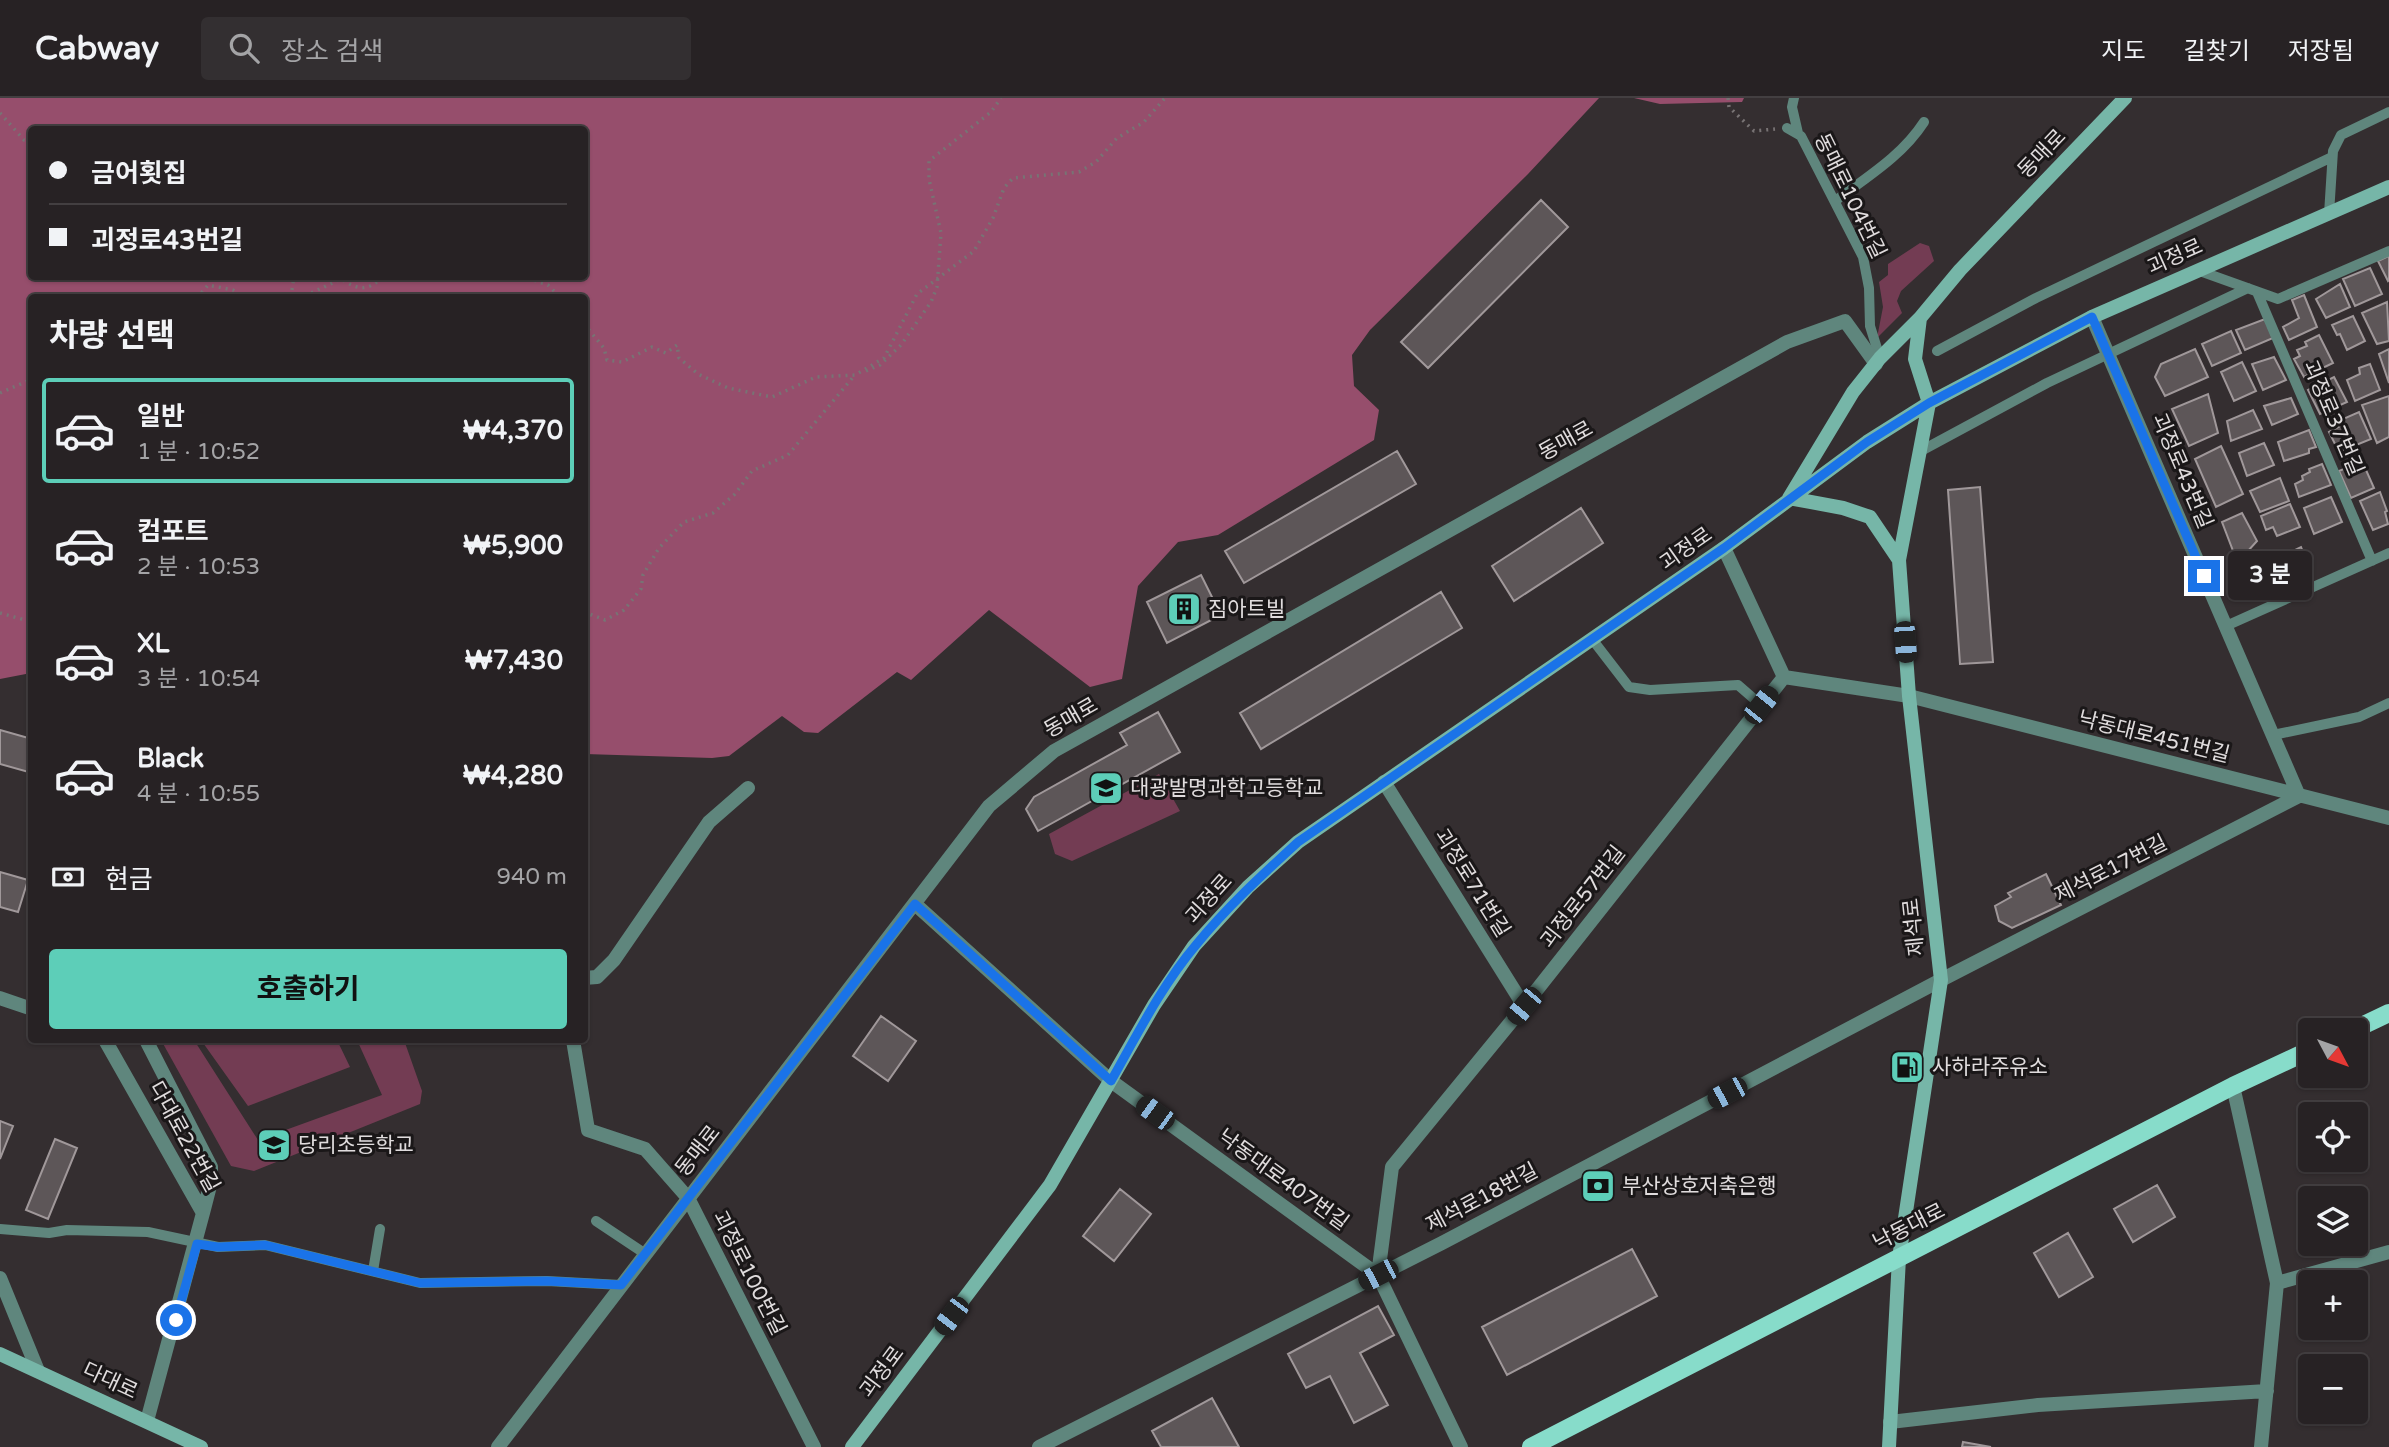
<!DOCTYPE html>
<html lang="ko">
<head>
<meta charset="utf-8">
<style>
  :root { --surface:#272224; --page:#332f31; --text:#f1f3f6; --muted:#a4a4a6; --line:#433f41; --accent:#5dceb8 }
  body { margin:0; font-family:"Varela Round","Noto Sans KR",sans-serif; background:var(--page); color:var(--text); height:100vh; display:flex; flex-direction:column; font-size:26px; white-space:nowrap }
  * { box-sizing:border-box; margin:0 }
  p { font-size:23px; color:var(--muted) }
  .icon { flex:none; width:38px; height:38px; fill:none; stroke:currentColor; stroke-width:2; stroke-linecap:round; stroke-linejoin:round }
  .map { position:relative; flex:1; overflow:hidden }
  .details { position:absolute; left:28px; top:196px; width:560px; height:749px; display:flex; flex-direction:column; background:var(--surface); border-radius:7px; box-shadow:0 2px 5px #0004,0 0 0 2px var(--line) }
  .details>* { flex:none }
  .banner { position:absolute; left:28px; top:28px; width:560px; height:154px; border-radius:7px; box-shadow:0 2px 5px #0004,0 0 0 2px var(--line); display:grid; align-content:center; height:154px; padding:0 21px; background:var(--surface) }
  .needle { width:46px; rotate:131deg }
  .fabs { position:absolute; left:2298px; top:920px; display:grid; gap:14px }
  .fabs a { display:grid; place-items:center; width:70px; height:70px; border-radius:7px; background:var(--surface); box-shadow:0 2px 5px #0004,0 0 0 2px var(--line); font-size:35px }
  .end { position:absolute; width:32px; height:32px; margin:-16px; border:9px solid #1a73e8; background:#fff; box-shadow:0 0 0 4px #fff }
  .from { border-radius:50% }
  .bubble { position:absolute; height:49px; border-radius:7px; background:var(--surface); box-shadow:0 2px 5px #0004,0 0 0 2px var(--line); font-size:23px; font-weight:700; line-height:49px; text-align:center }
  .car { position:absolute; width:21px; height:42px; margin:-21px -10px; border-radius:9px; box-shadow:0 0 5px 2px #0007; background:linear-gradient(#222 24%,#8ab4d8 0 40%,#222 0 76%,#8ab4d8 0 86%,#222 0) }
  .banner b { display:flex; align-items:center; gap:24px; height:66px; font-size:26px }
  .banner b+b { border-top:2px solid var(--line) }
  .banner i { width:18px; height:18px; background:var(--text) }
  ul { padding:0; list-style:none }
  li { display:flex; align-items:center; gap:21px; height:105px; margin:0 14px 10px; padding:0 7px; border:4px solid transparent; border-radius:7px }
  li div { flex:1 }
  li b { display:block; font-size:26px }
  li em { font-style:normal; font-weight:700 }
  li.selected { border-color:var(--accent) }
  li>.icon { width:63px; height:63px; stroke-width:1.5 }
  h2 { padding:0 21px; font-size:32px; line-height:84px }
  .pay { display:flex; align-items:center; gap:18px; height:77px; padding:0 21px; font-size:26px }
  .pay p { margin-inline-start:auto }
  .action { display:flex; gap:14px; margin-top:auto; padding:14px 21px }
  .action a { flex:1; height:80px; border-radius:7px; background:var(--accent); color:#111; font-size:28px; font-weight:700; line-height:80px; text-align:center }
  header { display:flex; align-items:center; gap:42px; box-sizing:border-box; height:98px; padding:0 35px; background:var(--surface); border-bottom:2px solid var(--line) }
  header strong { font-size:33px }
  nav { display:flex; gap:38px; margin-inline-start:auto; font-size:24px }
  .search { width:490px; height:63px; background:var(--page); display:flex; align-items:center; gap:18px; box-sizing:border-box; padding:0 24px; border-radius:7px; color:var(--muted); font-size:26px }
  .map>svg:first-child { display:block }
</style>
</head>
<body>
<header>
<strong>Cabway</strong>
<div class="search"><svg class="icon" aria-label="search" viewBox="0 0 24 24"><circle cx="10" cy="10" r="6"/><path d="M15 15l6 6"/></svg>장소 검색</div>
<nav><a>지도</a><a>길찾기</a><a>저장됨</a></nav>
</header>
<div class="map">
<svg width="2389" height="1349" viewBox="0 0 2389 1349">
  <rect width="100%" height="100%" fill="#342e30"/>
  <path fill="#733c53" d="M1920 145 1929 148 1934 163 1901 193 1897 203 1902 215 1877 240 1883 209 1879 184 1888 177V166Z
    M1159 676 1180 713 1072 763 1055 756 1049 736Z
    M161 942H194L258 1042 382 997 357 942H404L422 993 420 1006 254 1073 231 1068Z
    M201 942H337L350 969 248 1008Z"/>
  <path fill="#964e6c" fill-rule="evenodd" d="M0 0H1599L1528 76 1370 232 1352 257 1354 288 1379 312 1374 342 1218 437 1178 444 1138 488 1122 581 1090 589 989 512 911 582 897 574 818 635 804 634 782 618 729 658 712 660 585 656 584 200H32L31 575 0 581ZM32 32H584V178H32Z
    M1634 0H1744L1742 4 1660 6Z"/>
  <path fill="#5d5658" stroke="#a0989a" stroke-width="2" d="M1541 102 1568 129 1428 270 1401 244Z
    M2389 158V182L2388 183 2378 163Z
    M2370 170 2382 196 2355 208 2343 181Z
    M2340 186 2350 209 2326 220 2316 201Z
    M2304 197 2317 229 2289 242 2283 229 2299 220 2292 202Z
    M2387 204 2389 243 2377 246 2362 215Z
    M2353 218 2365 243 2347 252 2340 236 2337 237 2332 227Z
    M2265 221 2273 240 2245 252 2236 232Z
    M2231 233 2241 255 2212 268 2202 246Z
    M2319 237 2333 265 2304 279 2294 261 2300 258 2297 252 2307 248 2305 244Z
    M2195 251 2208 279 2165 298 2155 279 2161 266Z
    M2389 251V285L2379 256Z
    M2274 259 2286 282 2263 292 2252 266Z
    M2242 264 2256 293 2234 303 2221 274Z
    M2370 266 2380 292 2355 303 2347 282 2360 276 2359 270Z
    M2334 279 2347 304 2320 316 2308 292Z
    M2208 296 2218 335 2189 348 2172 311Z
    M2389 298V339L2377 345 2362 307Z
    M2291 300 2298 316 2272 327 2264 308Z
    M2253 312 2262 331 2231 343 2227 323Z
    M2359 314 2371 341 2339 354 2329 334 2344 326 2343 321Z
    M2309 332 2316 349 2309 351V355L2284 363 2278 344Z
    M2264 345 2274 367 2247 378 2239 355Z
    M2221 348 2243 396 2216 409 2195 361Z
    M1397 353 1416 386 1244 485 1225 453Z
    M2362 363 2374 390 2351 400 2339 373Z
    M2322 366 2331 387 2299 399 2295 386 2303 382 2302 378 2310 374 2309 371Z
    M2280 380 2289 403 2260 414 2250 393Z
    M1980 389 1993 564 1960 566 1948 392Z
    M2380 394 2387 413 2385 414 2388 426 2373 432 2360 403Z
    M2331 399 2342 424 2314 436 2304 410Z
    M2290 406 2300 429 2277 438 2273 429 2266 432 2261 418Z
    M1581 410 1603 445 1514 503 1492 468Z
    M2242 415 2257 443 2248 453 2235 458 2222 424Z
    M2301 449 2309 469 2274 486 2266 466Z
    M1201 477 1221 517 1167 545 1147 504Z
    M1441 494 1462 530 1261 651 1240 615Z
    M1158 614 1180 654 1038 733 1026 711 1034 699 1127 647 1120 635Z
    M0 632 32 641V675L0 666Z
    M0 774 28 782 18 814 0 809Z
    M2046 776 2061 807 2012 830 1999 823 1995 808 2011 799 2008 795Z
    M881 918 916 943 888 983 853 958Z
    M0 1023 13 1028 0 1061Z
    M55 1041 77 1050 48 1121 26 1112Z
    M2157 1087 2175 1119 2133 1144 2114 1111Z
    M1120 1091 1151 1116 1114 1163 1083 1138Z
    M2068 1135 2093 1179 2059 1199 2034 1155Z
    M1632 1151 1657 1198 1507 1277 1482 1229Z
    M1378 1208 1394 1237 1360 1255 1388 1307 1354 1325 1330 1278 1306 1290 1288 1256Z
    M1212 1300 1239 1349H1161L1152 1333Z
    M1963 1344 1991 1349H1962Z"/>
  <g fill="none" stroke-linecap="round" stroke-linejoin="round">
    <path stroke="#787374" stroke-width="3.5" stroke-dasharray="2 5" stroke-linecap="butt" d="M1728 0 1729 9 1754 33 1775 31
      M0 15 24 42 32 44
      M433 178H437
      M521 178 548 187 561 200
      M291 199 294 178
      M197 200 208 187 233 192 243 200
      M284 200 309 196 341 181C360 193 367 193 384 178
      M584 226 604 250 607 262 622 264 652 249 666 255 677 247 679 260 698 276 728 290 772 299 816 279 855 277 884 260 917 196 974 153 993 120 1004 90 1013 80 1079 74 1096 64 1117 40 1144 24 1165 0
      M866 273 880 267 901 247 931 204 937 189 941 135 929 81V63L991 14 1001 0
      M0 295 32 281
      M584 514 605 522 624 512 641 491 643 477 659 450 684 424 713 415 735 396 752 373 788 357 854 278
      M0 515 32 524"/>
    <path stroke="#5f867d" stroke-width="10" d="M1794 0 1792 9 1798 35
      M1787 30 1801 38 1863 159 1869 190 1870 228 1880 260
      M1835 103C1867 79 1902 58 1924 24
      M2329 116 2333 53 2341 37 2389 14
      M2197 172 2278 201 2389 153
      M2257 194 2372 463
      M1937 253 2036 200 2332 59
      M1919 354 2047 285 2248 190
      M2226 528 2389 455
      M1592 541 1629 589 1650 592 1738 587 1761 607
      M2273 637 2359 619 2389 605
      M596 1123 644 1155
      M0 1131 49 1135 67 1132 148 1134 218 1149 265 1147 420 1185 547 1183 621 1187
      M373 1173 380 1131"/>
    <path stroke="#5f867d" stroke-width="14" d="M1784 579 1909 598 2389 720
      M1384 684 1524 908
      M915 806 1111 983 1378 1177 1461 1349
      M584 880 597 879 614 862 709 724 748 690
      M0 900 32 911
      M105 942 203 1115 147 1323
      M146 942 211 1069V1084L203 1115
      M573 942 588 1032 645 1051 688 1100 814 1349
      M2233 988 2277 1185 2261 1349
      M1378 1177 1392 1069 1524 908 1784 579 1724 450
      M0 1180 38 1273
      M2277 1185 2389 1154
      M1890 1324 2038 1307 2267 1293
      M498 1349 989 708 1054 653 1787 244 1845 223 1876 266
      M1039 1349 1442 1145 1941 882 2299 698 2092 219"/>
    <path stroke="#76b6a8" stroke-width="14" d="M1899 462 1870 419 1843 410 1789 400 1853 294 1880 260 1920 220 1960 172 2125 0
      M0 1256 201 1349
      M852 1349 1050 1087 1154 907 1194 848 1248 789 1298 744 1724 450 1867 344 1929 305 2092 219 2389 89
      M1889 1349 1899 1160 1941 882 1909 598 1899 462 1929 305 1915 261 1920 220"/>
    <path stroke="#87dcca" stroke-width="18" d="M2351 933 2389 915
      M1531 1349 2233 988 2310 952"/>
  </g>
  <g fill="none" stroke-linecap="round" stroke-linejoin="round">
    <path stroke="#1a73e8" stroke-width="9" d="M176 1222 197 1146 218 1149 265 1147 420 1185 547 1183 621 1187 915 806 1111 983C1137 937 1162 887 1196 847 1227 809 1262 777 1298 744L1724 450 1867 344 1929 305 2092 219 2204 478"/>
  </g>
  <defs>
    <g id="building-square" transform="scale(1.75)"><rect x="-9" y="-9" width="18" height="18" rx="4" fill="#5dceb8" stroke="#1a1718"/><path d="M-4-6H4V6H1V3H-1V6H-4ZM-2.5-4.3h1.7v1.8h-1.7ZM.8-4.3h1.7v1.8H.8ZM-2.5-1h1.7V.8h-1.7ZM.8-1h1.7V.8H.8Z" fill="#111"/></g>
    <g id="school-square" transform="scale(1.75)"><rect x="-9" y="-9" width="18" height="18" rx="4" fill="#5dceb8" stroke="#1a1718"/><path d="M0-5L7-2L0 1L-7-2ZM-4 1L0 2.5L4 1V4Q0 6-4 4Z" fill="#111"/></g>
    <g id="fuel-square" transform="scale(1.75)"><rect x="-9" y="-9" width="18" height="18" rx="4" fill="#5dceb8" stroke="#1a1718"/><path d="M-5.5-6h7V0h2V4h1.3V-2.5L3-4.5l.8-.8L6-3V5H2.5V1h-1V6h-7ZM-4.2-4.7v3.2H.2V-4.7Z" fill="#111"/></g>
    <g id="bank-square" transform="scale(1.75)"><rect x="-9" y="-9" width="18" height="18" rx="4" fill="#5dceb8" stroke="#1a1718"/><path d="M-6-4H6V4H-6ZM0-2.3a2.3 2.3 0 1 0 0 4.6a2.3 2.3 0 1 0 0-4.6Z" fill="#111"/></g>
  </defs>
  <g fill-rule="evenodd">
    <use href="#building-square" x="1184" y="511"/>
    <use href="#school-square" x="1106" y="690"/>
    <use href="#fuel-square" x="1907" y="969"/>
    <use href="#school-square" x="274" y="1047"/>
    <use href="#bank-square" x="1598" y="1088"/>
  </g>
  <g text-anchor="middle" dominant-baseline="central" stroke-width="6" stroke-linejoin="round" paint-order="stroke">
    <g font-size="21" fill="#e0dcdd" stroke="#1a1718">
      <text transform="translate(2042 56) rotate(-46)">동매로</text>
      <text transform="translate(1850 98) rotate(64)">동매로104번길</text>
      <text transform="translate(2175 159) rotate(-24)">괴정로</text>
      <text transform="translate(2333 320) rotate(67)">괴정로37번길</text>
      <text transform="translate(1566 343) rotate(-29)">동매로</text>
      <text transform="translate(2182 373) rotate(67)">괴정로43번길</text>
      <text transform="translate(1686 451) rotate(-35)">괴정로</text>
      <text transform="translate(1071 620) rotate(-30)">동매로</text>
      <text transform="translate(2154 639) rotate(14)">낙동대로451번길</text>
      <text transform="translate(2111 771) rotate(-27)">제석로17번길</text>
      <text transform="translate(1472 785) rotate(58)">괴정로71번길</text>
      <text transform="translate(1583 799) rotate(-52)">괴정로57번길</text>
      <text transform="translate(1209 801) rotate(-48)">괴정로</text>
      <text transform="translate(1914 829) rotate(-96)">제석로</text>
      <text transform="translate(184 1039) rotate(61)">다대로22번길</text>
      <text transform="translate(698 1053) rotate(-52)">동매로</text>
      <text transform="translate(1283 1082) rotate(36)">낙동대로407번길</text>
      <text transform="translate(1482 1100) rotate(-28)">제석로18번길</text>
      <text transform="translate(1909 1129) rotate(-27)">낙동대로</text>
      <text transform="translate(749 1175) rotate(63)">괴정로100번길</text>
      <text transform="translate(882 1274) rotate(-53)">괴정로</text>
      <text transform="translate(110 1283) rotate(25)">다대로</text>
    </g>
    <g font-size="21" fill="#e0dcdd" stroke="#1a1718" text-anchor="start">
      <text x="1208" y="511">짐아트빌</text>
      <text x="1130" y="690">대광발명과학고등학교</text>
      <text x="1932" y="969">사하라주유소</text>
      <text x="298" y="1047">당리초등학교</text>
      <text x="1622" y="1088">부산상호저축은행</text>
    </g>
  </g>
</svg>
<div class="fabs">
<a><svg class="needle" viewBox="-14 -14 28 28"><path d="M0-13l5 13h-10z" fill="#e53935"/><path d="M0 13l5-13h-10z" fill="#a4a4a6"/></svg></a>
<a><svg class="icon" aria-label="locate" viewBox="0 0 24 24"><circle cx="12" cy="12" r="6"/><path d="M12 2v4M12 18v4M2 12h4M18 12h4"/></svg></a>
<a><svg class="icon" aria-label="layers" viewBox="0 0 24 24"><path d="M12 4l9 5-9 5-9-5zM3 14l9 5 9-5"/></svg></a>
<a>+</a>
<a>−</a>
</div>
<i class="end from" style="left:176px;top:1222px"></i>
<i class="end" style="left:2204px;top:478px"></i>
<div class="bubble" style="left:2228px;top:453px;width:84px">3 분</div>
<i class="car" style="left:1905px;top:544px;rotate:176deg"></i>
<i class="car" style="left:1761px;top:607px;rotate:39deg"></i>
<i class="car" style="left:1524px;top:908px;rotate:220deg"></i>
<i class="car" style="left:1727px;top:995px;rotate:242deg"></i>
<i class="car" style="left:1155px;top:1015px;rotate:306deg"></i>
<i class="car" style="left:1378px;top:1177px;rotate:243deg"></i>
<i class="car" style="left:951px;top:1218px;rotate:217deg"></i>
<div class="banner">
<b><i class="from"></i>금어횟집</b>
<b><i></i>괴정로43번길</b>
</div>
<section class="details">
<h2>차량 선택</h2>
<ul>
<li class="selected"><svg class="icon" aria-label="car" viewBox="0 0 24 24"><path d="M5 17H2v-5l4-1 3-4h7l3 4 3 1v5h-3M9 17h6M6 11h13"/><circle cx="7" cy="17" r="2"/><circle cx="17" cy="17" r="2"/></svg><div><b>일반</b><p>1 분 · 10:52</p></div><em>₩4,370</em></li>
<li><svg class="icon" aria-label="car" viewBox="0 0 24 24"><path d="M5 17H2v-5l4-1 3-4h7l3 4 3 1v5h-3M9 17h6M6 11h13"/><circle cx="7" cy="17" r="2"/><circle cx="17" cy="17" r="2"/></svg><div><b>컴포트</b><p>2 분 · 10:53</p></div><em>₩5,900</em></li>
<li><svg class="icon" aria-label="car" viewBox="0 0 24 24"><path d="M5 17H2v-5l4-1 3-4h7l3 4 3 1v5h-3M9 17h6M6 11h13"/><circle cx="7" cy="17" r="2"/><circle cx="17" cy="17" r="2"/></svg><div><b>XL</b><p>3 분 · 10:54</p></div><em>₩7,430</em></li>
<li><svg class="icon" aria-label="car" viewBox="0 0 24 24"><path d="M5 17H2v-5l4-1 3-4h7l3 4 3 1v5h-3M9 17h6M6 11h13"/><circle cx="7" cy="17" r="2"/><circle cx="17" cy="17" r="2"/></svg><div><b>Black</b><p>4 분 · 10:55</p></div><em>₩4,280</em></li>
</ul>
<div class="pay"><svg class="icon" aria-label="cash" viewBox="0 0 24 24"><path d="M3 7h18v10H3z"/><circle cx="12" cy="12" r="2"/></svg>현금<p>940 m</p></div>
<div class="action"><a>호출하기</a></div>
</section>
</div>
</body>
</html>
